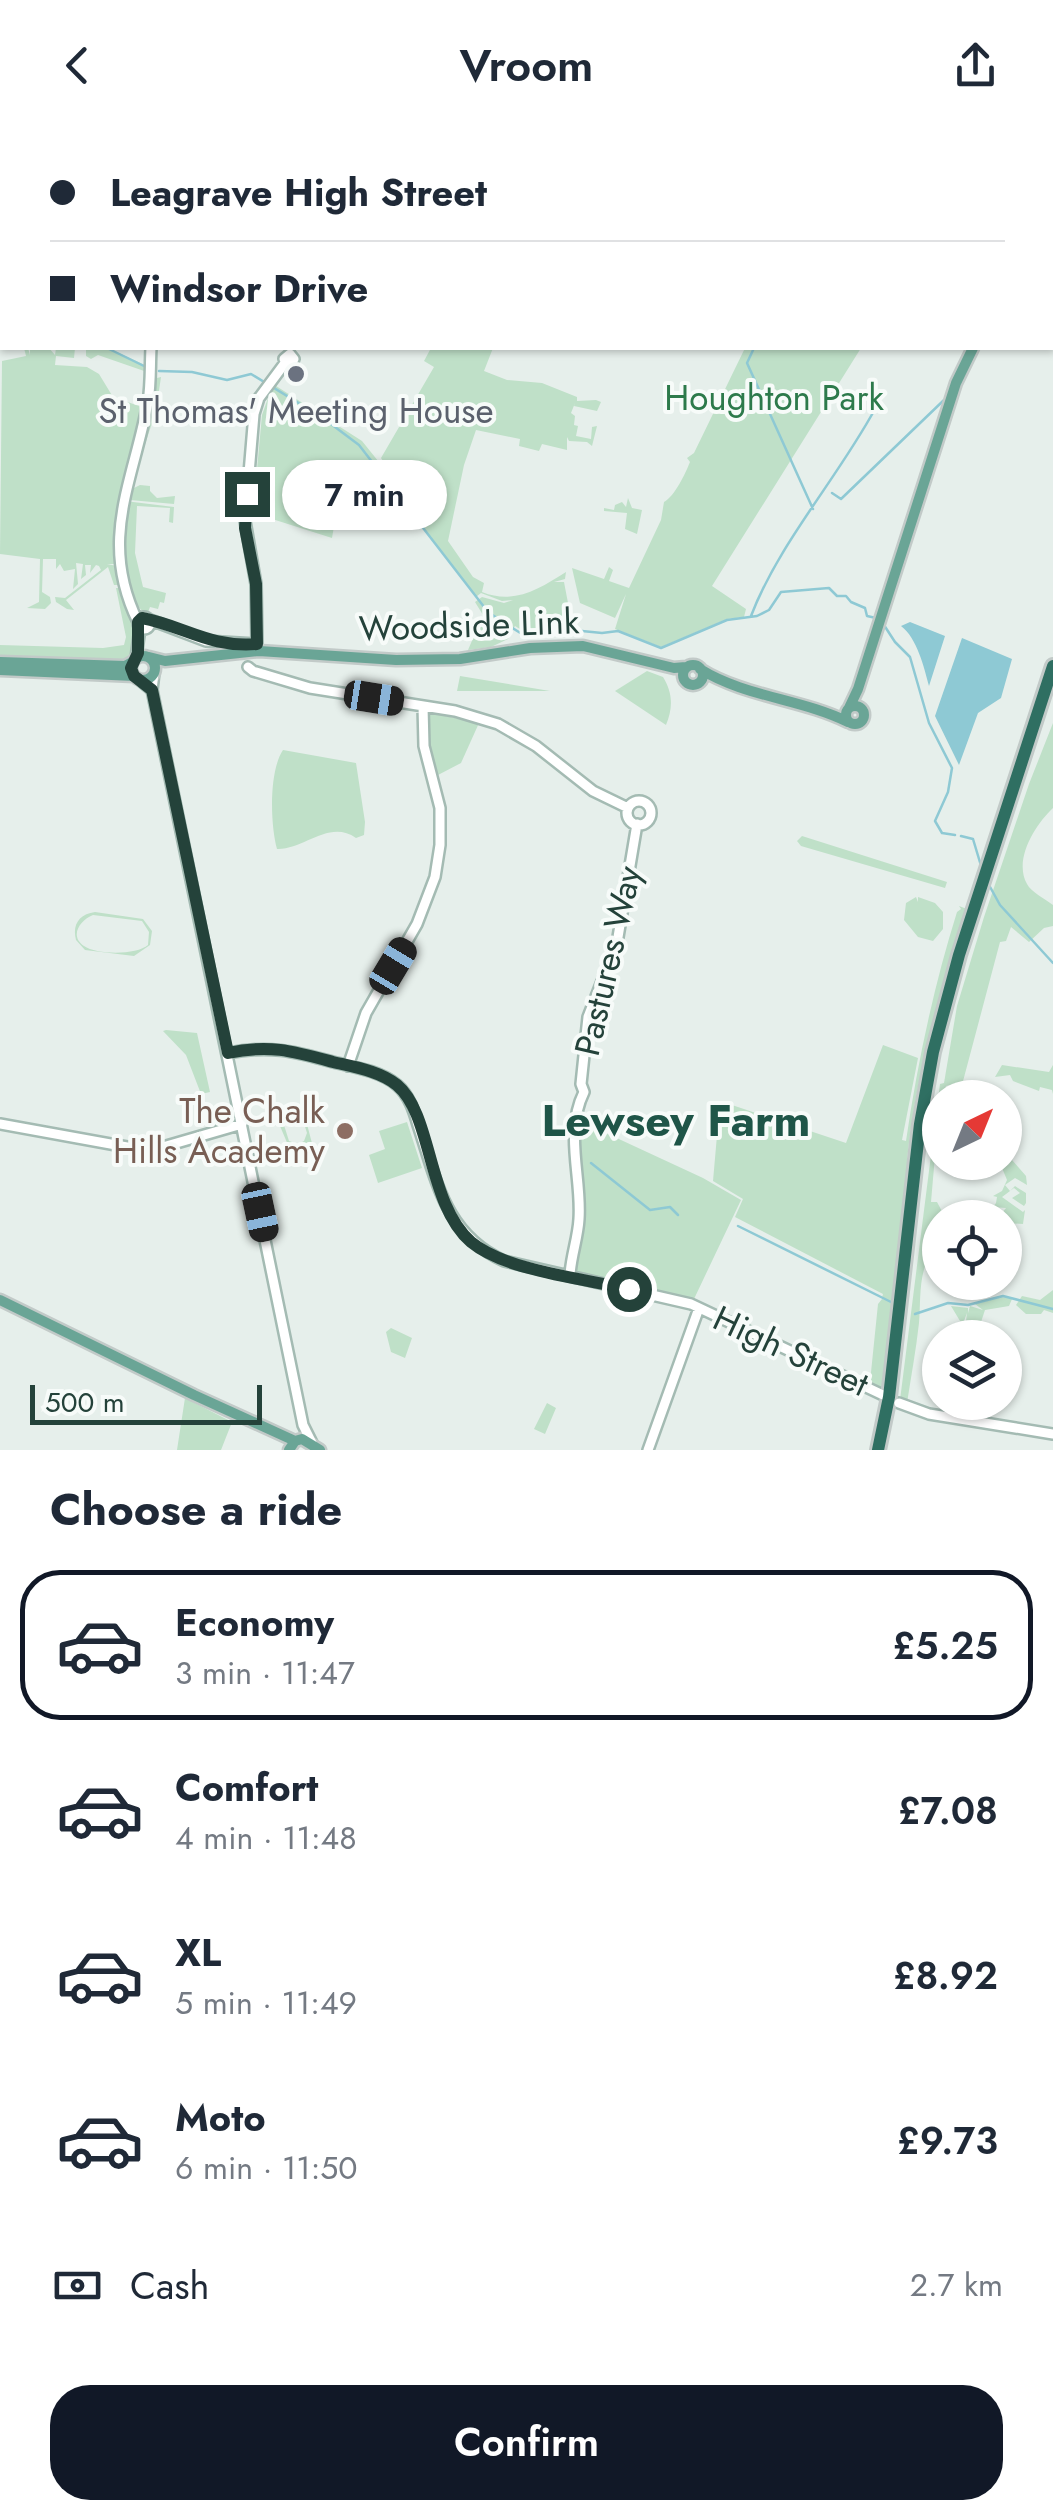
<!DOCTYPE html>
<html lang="en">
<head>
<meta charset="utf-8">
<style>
  :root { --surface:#fff; --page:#f6f6f7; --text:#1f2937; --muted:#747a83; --line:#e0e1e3; --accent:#111827 }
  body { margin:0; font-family:Jost,sans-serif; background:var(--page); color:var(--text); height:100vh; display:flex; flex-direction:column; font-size:38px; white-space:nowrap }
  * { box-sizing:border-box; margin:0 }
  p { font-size:32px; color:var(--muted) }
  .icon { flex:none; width:55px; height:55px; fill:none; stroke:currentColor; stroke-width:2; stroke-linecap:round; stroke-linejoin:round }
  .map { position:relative; height:1320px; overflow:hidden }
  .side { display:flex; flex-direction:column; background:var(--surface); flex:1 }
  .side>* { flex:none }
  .hud { position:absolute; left:0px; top:0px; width:1055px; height:220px; box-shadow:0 2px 8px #0004; display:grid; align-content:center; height:220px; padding:0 50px; background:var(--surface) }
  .needle { width:65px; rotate:43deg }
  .tools { position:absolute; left:922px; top:950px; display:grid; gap:20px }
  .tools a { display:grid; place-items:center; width:100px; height:100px; border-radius:50%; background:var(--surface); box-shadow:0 2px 8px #0004; font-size:50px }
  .scale { position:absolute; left:30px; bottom:25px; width:232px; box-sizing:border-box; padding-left:10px; border:5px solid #24423a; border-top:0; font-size:28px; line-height:35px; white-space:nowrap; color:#24423a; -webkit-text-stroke:8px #f7fbf9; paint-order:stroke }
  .end { position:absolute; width:45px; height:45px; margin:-22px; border:12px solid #24423a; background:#fff; box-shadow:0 0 0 5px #fff }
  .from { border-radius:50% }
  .bubble { position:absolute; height:70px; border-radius:35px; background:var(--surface); box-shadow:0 2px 8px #0004; font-size:32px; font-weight:600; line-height:70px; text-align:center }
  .car { position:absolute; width:30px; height:60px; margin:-30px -15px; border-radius:12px; box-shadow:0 0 8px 2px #0007; background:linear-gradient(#222 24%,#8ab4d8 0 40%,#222 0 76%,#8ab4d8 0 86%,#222 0) }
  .hud b { display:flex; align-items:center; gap:35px; height:95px; font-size:38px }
  .hud b+b { border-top:2px solid var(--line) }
  .hud i { width:25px; height:25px; background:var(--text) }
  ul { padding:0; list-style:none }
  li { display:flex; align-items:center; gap:30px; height:150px; margin:0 20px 15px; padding:0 30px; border:5px solid transparent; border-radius:40px }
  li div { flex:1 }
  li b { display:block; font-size:38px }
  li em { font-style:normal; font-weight:600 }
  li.active { border-color:var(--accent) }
  li>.icon { width:90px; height:90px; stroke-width:1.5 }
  h2 { padding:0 50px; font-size:45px; line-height:120px }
  .pay { display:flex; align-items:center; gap:25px; height:110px; padding:0 50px; font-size:38px }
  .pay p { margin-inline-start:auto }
  .cta { display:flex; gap:20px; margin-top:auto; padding:20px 50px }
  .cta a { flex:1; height:115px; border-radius:40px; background:var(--accent); color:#fff; font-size:40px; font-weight:600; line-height:115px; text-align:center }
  header { display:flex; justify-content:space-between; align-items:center; height:130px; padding:0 50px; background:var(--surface); font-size:45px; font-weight:600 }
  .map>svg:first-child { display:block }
</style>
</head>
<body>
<header><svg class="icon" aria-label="back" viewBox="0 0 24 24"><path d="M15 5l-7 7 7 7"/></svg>Vroom<svg class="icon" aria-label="share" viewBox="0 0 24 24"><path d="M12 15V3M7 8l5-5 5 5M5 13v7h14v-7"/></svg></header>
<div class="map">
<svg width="1053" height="1320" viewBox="0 0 1053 1320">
  <rect width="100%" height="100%" fill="#e6efeb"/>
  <path fill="#bfe0c8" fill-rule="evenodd" d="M24 218H28L30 225V218H49L55 225 56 218H75L74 228 56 226 55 235 87 237 99 244 113 267 142 277 120 365 117 434H107L117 436 121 455H114L108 437 66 470 74 480 67 479 56 472 55 467 65 468 101 440 99 436 96 435 90 443 91 435H85L86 445 81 449 83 434 76 433 78 454 73 459 75 439 64 441 60 434 56 439V429H43L42 462 50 467 51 473 45 479 27 478 39 472 40 429 0 424 2 231 26 226Z
    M86 218H108L147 236V242L98 225 91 229 86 226Z
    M431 218H493L484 241 507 250 542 253 577 267V271L596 270 601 272 597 281 574 276 575 273 571 283 575 286 574 295 578 296 576 306 591 309 592 297 597 296 592 316 587 312 569 311 567 307V320L542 314 539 321 519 316 520 309 476 300 464 335 448 411 473 447 484 453 482 462C514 475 539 459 566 442L565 449 554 452H564L573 499C551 497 536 510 515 496L508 509 491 517 468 520 483 485 475 472 482 467 504 473 513 470 502 471 481 463 476 467 407 378 413 375 411 371C390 387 363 364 338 368L402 381 408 388 400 381 390 384 374 377 338 373 332 408 253 383 262 285 273 254 362 311 403 362 381 328 434 237 424 231Z
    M745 218H861L712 456 746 479 744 487 727 489 661 517 615 499 626 464 615 488 580 473 572 438 604 449 609 437 613 440 609 451 629 458 661 390 664 372C675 366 685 344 690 332L687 328 694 323Z
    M161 247 156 281 127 369 153 249Z
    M140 355 150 356V361L157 368 175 366 174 374 130 370 134 358Z
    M628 368 632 378 642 380 637 404 625 399 627 383 604 381V378L614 380 615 375 622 372 626 377Z
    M125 371 174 377 173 393 169 392 170 378 137 376 135 423 143 457 166 463 164 473 160 472 158 479 150 477 147 485C115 461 124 406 125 371Z
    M116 458H123L138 502 130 531 0 528V515L103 518 124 515 126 507Z
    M647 541 663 547C673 563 673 578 666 595L615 561Z
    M460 546 550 561H457Z
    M431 583 479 593 461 633 438 645 428 608 427 586Z
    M1053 593V678C1036 694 1013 729 1027 754 1031 762 1045 769 1053 775V796L1044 798 1029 812 1011 797 1006 811 1000 812 962 955 956 963 954 954 946 956 943 967 940 968 931 1072H937L945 1087 940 1088V1103L931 1109V1124C918 1143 921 1171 919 1193 916 1220 911 1247 907 1273L900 1270 940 954 944 953 957 876 984 787 1029 654Z
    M283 620 356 633 365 692 364 705 356 708C329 689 304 720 277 719 270 693 269 641 283 620Z
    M802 706 947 752 945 758 801 716 797 711Z
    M916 767 918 772V767L935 773 943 782V799L933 811 918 807 904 790 906 773Z
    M959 776 967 779C941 861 915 945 907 1031L910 1032 907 1062 882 1262 870 1252 878 1174 882 1169 887 1170 882 1168 883 1164 735 1087 743 1069 713 1051 720 971 846 1013 883 915 918 928 902 1010 906 1011C917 935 934 855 957 782L961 779Z
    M95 782 143 789 152 801 150 815 134 826 85 820 76 810C72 795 79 784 95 782ZM93 785 142 791 149 802 148 815C137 825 97 825 84 816 69 806 80 790 93 785Z
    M166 900 197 903 210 962 201 964 186 925 163 901Z
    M1002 935 1049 942 1053 935V964L1052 960 1040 957 1039 961 1013 951 1010 945 995 947Z
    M299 975H302L314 1021 311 1022 309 1012 299 1018 288 1015 280 996 284 983 291 980 300 981ZM290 984 302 987 307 1003 304 1011 298 1014 289 1011 284 995Z
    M580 991 703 1048 741 1070 694 1169 575 1142 583 1095Z
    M407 992 422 1038 378 1053 369 1025 385 1019 379 1001Z
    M1012 1030 1026 1046 1027 1055 1015 1048 1005 1055 1010 1061 1015 1056 1026 1063V1073L1024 1076 1012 1068 1020 1063 1014 1058 1002 1067 1023 1082 1025 1080 1023 1094 1005 1093V1088L995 1087 994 1082 1002 1083 1006 1078 993 1077 996 1073 997 1067 993 1066 1002 1061 1007 1050 1000 1033 1008 1035Z
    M1053 1160V1183L1044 1180 1041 1184H1026L1016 1175 1022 1166 1040 1170Z
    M1002 1167 1012 1169 1009 1176 985 1180 980 1195 966 1191 967 1183 964 1191H960L951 1176 968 1178V1183L970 1176 983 1180 975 1174Z
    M391 1198 412 1208 405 1228 391 1222 386 1202Z
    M185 1268 232 1292 221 1320H177Z
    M547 1273 556 1278 545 1304 534 1299Z"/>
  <path fill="#8ec9d4" d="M910 492 945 506 929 556C924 537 917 508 901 496Z
    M962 508 1012 529 1001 568 978 583 959 635 935 586Z"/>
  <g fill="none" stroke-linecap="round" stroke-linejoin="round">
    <path stroke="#8ec9d4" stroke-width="2.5" d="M107 218 146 237
      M754 218 747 233 813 379
      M159 241 192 242 227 250 251 244 323 288 359 315 488 482 503 492 522 504 536 505 562 499 602 503 618 501 661 518 727 490 757 486 769 480 781 462 829 458 837 466H846L851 472 865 478 867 486 876 488
      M832 363 841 369 944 270
      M751 486C779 413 837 349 875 279
      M882 492 895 512 910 527 929 593 952 638 948 662 935 691 942 703 955 705
      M961 706 973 709 982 739
      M989 755 1000 775 1053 833
      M591 1033 650 1080 670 1077 678 1085
      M738 1096 891 1172
      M915 1184 948 1173 968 1175 1003 1166 1053 1179"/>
    <g stroke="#a4bbb3" stroke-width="14">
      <path id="secondary" d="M942 0 943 2
        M949 0 950 2
        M20 2 21 0
        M260 2 264 0
        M0 66 2 60
        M0 96 2 101
        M290 224 294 229 288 234 284 229Z
        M138 493a6 6 0 1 1 12 0a6 6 0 1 1-12 0Z
        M148 489 206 511 257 514 256 454 245 391 254 284 259 268 285 233
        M138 492C98 410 133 353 148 272 151 254 150 236 151 218
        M136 528 140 498
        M248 537 253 541 310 558 455 581 498 594 536 616 593 661 628 678
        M154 543 152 560 303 1295 312 1313
        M140 550 152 560
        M627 683a12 12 0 1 1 24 0a12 12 0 1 1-24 0Z
        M228 923C269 915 293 921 333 932 354 937 380 941 397 955 409 965 414 981 418 995 437 1052 445 1104 504 1131L691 1174 883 1265
        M348 936 366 883 417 794 435 747 440 715V678L424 616 423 576
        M0 994 149 1021 242 994
        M570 1145C571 1126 578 1108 579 1089 582 1047 564 1003 584 962L581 954 588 887 617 813 637 694
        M899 1273 929 1284 1053 1304
        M648 1320 699 1178"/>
    </g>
    <g stroke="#c2cac8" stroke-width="15">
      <path id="primary" d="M1052 115H1053
        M1052 123 1053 122
        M131 538a12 12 0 1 1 24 0a12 12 0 1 1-24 0Z
        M149 527 165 531 259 521 396 530 460 529 530 518 583 516 674 538 686 537
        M0 532 125 536 132 532
        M683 545a10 10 0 1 1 20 0a10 10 0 1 1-20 0Z
        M700 539C745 567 802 569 848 592
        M0 540 134 546
        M846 585a9 9 0 1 1 18 0a9 9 0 1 1-18 0Z
        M849 578 858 559 956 253 973 218
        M0 1170 194 1265 295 1311
        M289 1320 295 1311 302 1309 320 1320"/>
    </g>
    <g stroke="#c2cac8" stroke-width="18">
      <path id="highway" d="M878 1320 889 1267 920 994 933 922 959 825 1053 536"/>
    </g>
    <use href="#secondary" stroke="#fff" stroke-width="9"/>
    <use href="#primary" stroke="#6aa596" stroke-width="10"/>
    <use href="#highway" stroke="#2f6f62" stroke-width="12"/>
  </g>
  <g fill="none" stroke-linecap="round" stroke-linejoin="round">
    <path stroke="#24423a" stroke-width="12" d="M247 364 245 398 256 454 257 514C210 518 184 496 142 488L138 492V523L131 538 134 546 152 560 228 923C269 914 293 921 333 932 354 937 380 941 397 955 433 985 427 1074 471 1112 506 1141 585 1149 629 1159"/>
  </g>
  <circle fill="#6b7280" stroke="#f7fbf9" stroke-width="4" cx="296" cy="244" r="10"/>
  <circle fill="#8d6e63" stroke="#f7fbf9" stroke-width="4" cx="345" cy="1001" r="10"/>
  <g text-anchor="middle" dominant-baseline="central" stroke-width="8" stroke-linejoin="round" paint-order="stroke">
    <g font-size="35" fill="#2d7a4b" stroke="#f7fbf9">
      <text x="774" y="268">Houghton Park</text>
    </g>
    <g font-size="35" fill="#5b616d" stroke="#f7fbf9">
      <text x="296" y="281">St Thomas' Meeting House</text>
    </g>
    <g font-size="35" fill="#24423a" stroke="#f7fbf9">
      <text transform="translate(469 495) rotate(-2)">Woodside Link</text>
      <text transform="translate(608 831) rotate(-77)">Pastures Way</text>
      <text transform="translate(791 1221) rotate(25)">High Street</text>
    </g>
    <g font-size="35" fill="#785e54" stroke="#f7fbf9" text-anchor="end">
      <text x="325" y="981">The Chalk<tspan x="325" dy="40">Hills Academy</tspan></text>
    </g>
    <g font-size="45" font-weight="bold" fill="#1f5548" stroke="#f7fbf9">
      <text x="676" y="990">Lewsey Farm</text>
    </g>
  </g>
</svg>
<div class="tools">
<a><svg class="needle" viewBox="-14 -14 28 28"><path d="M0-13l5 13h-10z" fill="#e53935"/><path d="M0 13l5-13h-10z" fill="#747a83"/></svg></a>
<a><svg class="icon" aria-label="locate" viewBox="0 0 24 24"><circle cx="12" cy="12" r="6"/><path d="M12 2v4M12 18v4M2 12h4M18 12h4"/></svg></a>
<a><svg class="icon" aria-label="layers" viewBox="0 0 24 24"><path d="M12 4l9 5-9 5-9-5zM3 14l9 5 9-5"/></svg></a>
</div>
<div class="scale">500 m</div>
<i class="end from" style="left:629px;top:1159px"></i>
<i class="end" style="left:247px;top:364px"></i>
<div class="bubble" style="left:282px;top:330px;width:165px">7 min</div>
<i class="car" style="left:374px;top:568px;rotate:99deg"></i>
<i class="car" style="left:393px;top:836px;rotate:31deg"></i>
<i class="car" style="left:260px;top:1082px;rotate:168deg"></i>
<div class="hud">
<b><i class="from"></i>Leagrave High Street</b>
<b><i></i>Windsor Drive</b>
</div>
</div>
<section class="side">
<h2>Choose a ride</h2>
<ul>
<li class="active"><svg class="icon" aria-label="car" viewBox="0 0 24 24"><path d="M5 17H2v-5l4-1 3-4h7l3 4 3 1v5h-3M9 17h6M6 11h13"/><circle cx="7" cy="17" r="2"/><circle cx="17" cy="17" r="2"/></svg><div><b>Economy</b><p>3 min · 11:47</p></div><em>£5.25</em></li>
<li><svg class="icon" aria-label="car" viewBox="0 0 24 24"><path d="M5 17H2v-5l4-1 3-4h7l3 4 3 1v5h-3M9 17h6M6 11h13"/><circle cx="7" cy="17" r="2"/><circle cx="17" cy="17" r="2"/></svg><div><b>Comfort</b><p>4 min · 11:48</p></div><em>£7.08</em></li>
<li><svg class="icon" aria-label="car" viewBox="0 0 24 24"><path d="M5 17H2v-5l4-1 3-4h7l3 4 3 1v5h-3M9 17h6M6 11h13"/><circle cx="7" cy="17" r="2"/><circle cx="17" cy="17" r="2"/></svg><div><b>XL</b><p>5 min · 11:49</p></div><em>£8.92</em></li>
<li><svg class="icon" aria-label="car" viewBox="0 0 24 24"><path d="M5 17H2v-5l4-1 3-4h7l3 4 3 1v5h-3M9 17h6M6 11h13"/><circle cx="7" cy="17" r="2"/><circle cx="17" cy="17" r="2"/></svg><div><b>Moto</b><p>6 min · 11:50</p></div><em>£9.73</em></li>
</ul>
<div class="pay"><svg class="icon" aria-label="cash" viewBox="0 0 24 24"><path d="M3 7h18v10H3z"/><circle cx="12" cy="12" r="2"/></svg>Cash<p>2.7 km</p></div>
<div class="cta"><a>Confirm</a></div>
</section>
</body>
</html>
